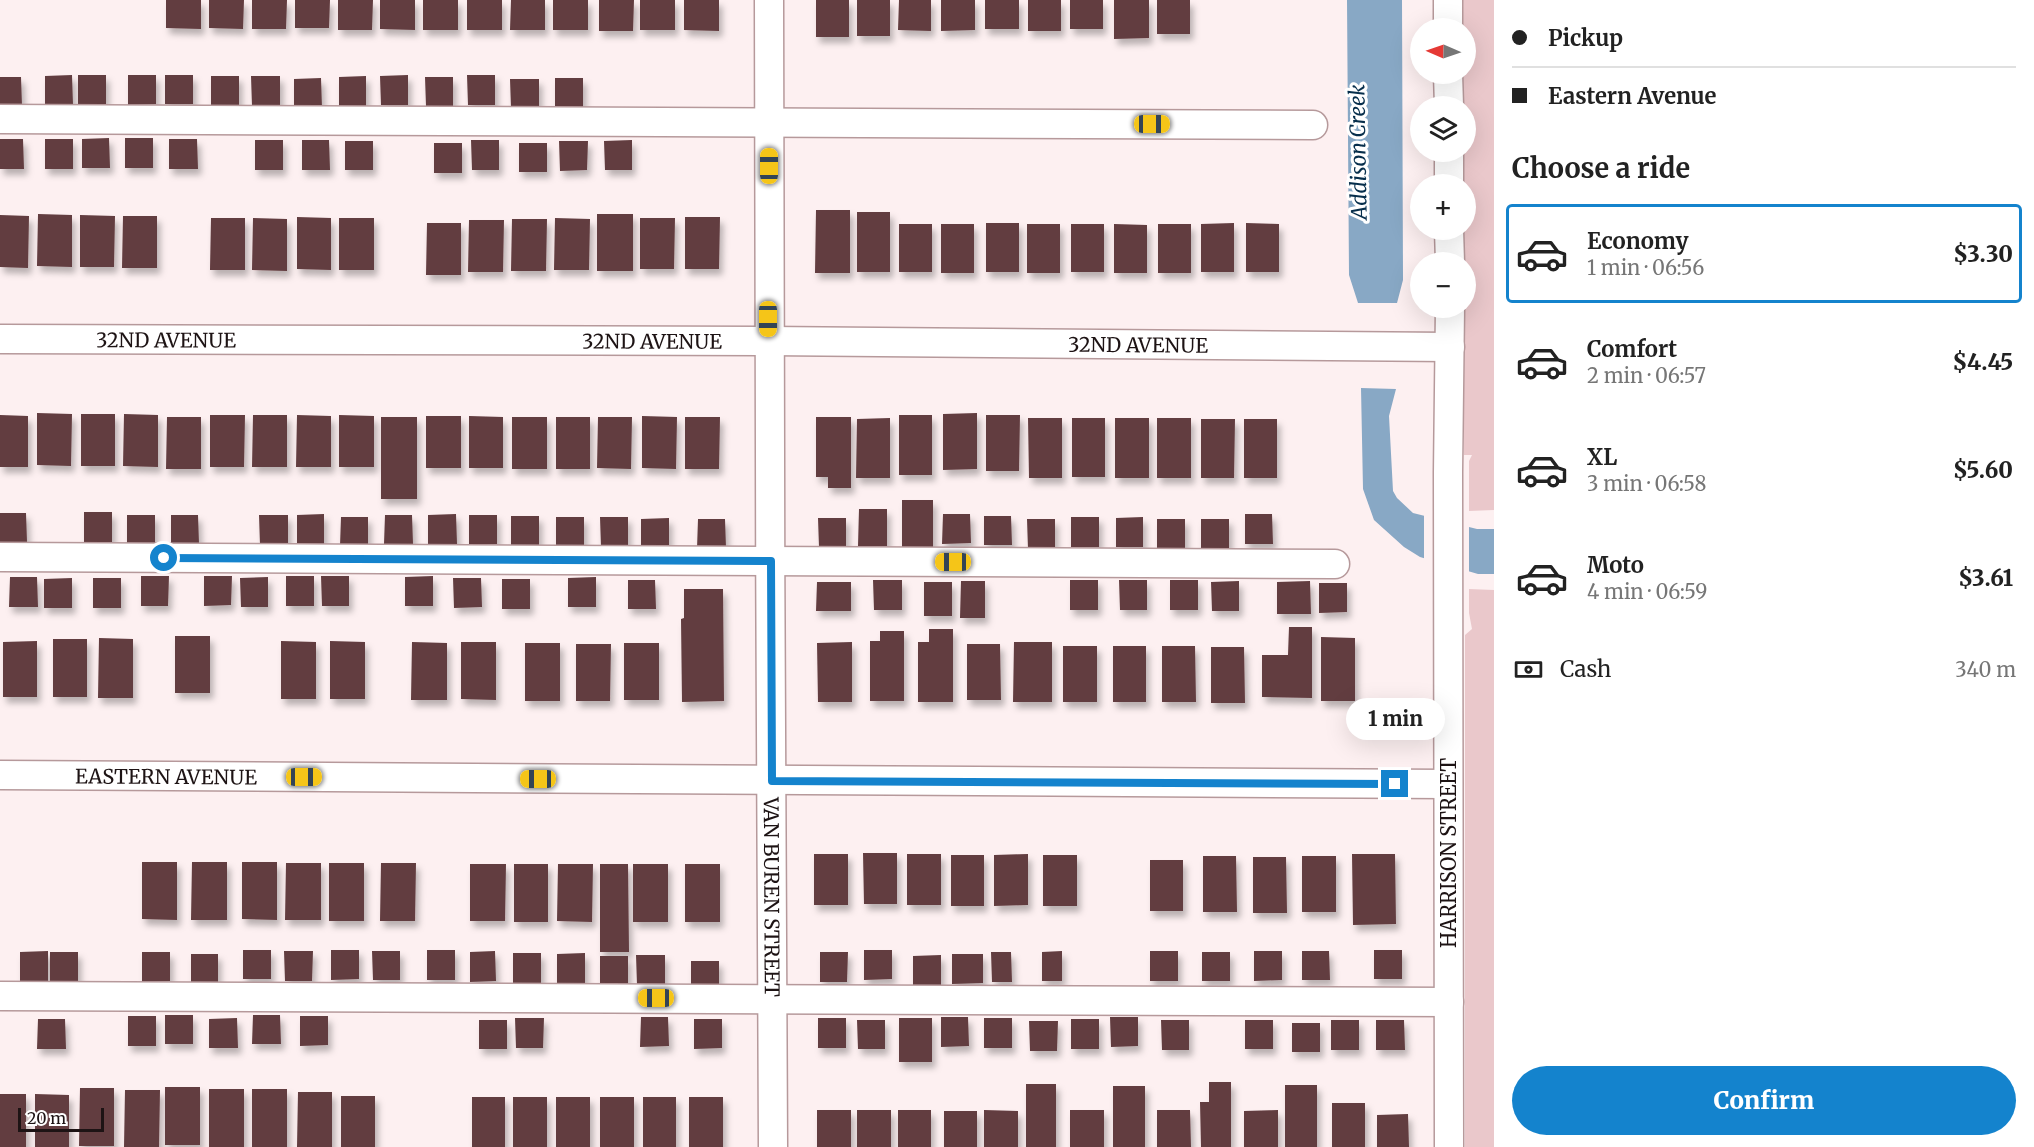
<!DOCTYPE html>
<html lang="en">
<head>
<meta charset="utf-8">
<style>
  :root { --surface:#fff; --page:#f6f6f6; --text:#222; --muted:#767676; --line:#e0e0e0; --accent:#1483cd }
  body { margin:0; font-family:Merriweather,serif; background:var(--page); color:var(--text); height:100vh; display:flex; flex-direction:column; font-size:22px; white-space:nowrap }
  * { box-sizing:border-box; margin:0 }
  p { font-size:20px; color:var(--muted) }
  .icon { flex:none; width:33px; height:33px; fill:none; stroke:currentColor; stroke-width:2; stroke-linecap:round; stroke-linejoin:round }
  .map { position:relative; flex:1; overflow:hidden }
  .sheet { display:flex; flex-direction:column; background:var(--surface); width:540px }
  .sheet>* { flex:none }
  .hud { display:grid; align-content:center; height:132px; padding:0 18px; background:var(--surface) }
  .needle { width:39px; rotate:272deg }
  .fabs { position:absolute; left:1410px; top:18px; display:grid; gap:12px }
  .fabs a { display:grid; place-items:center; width:66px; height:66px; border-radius:50%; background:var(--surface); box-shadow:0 6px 24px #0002; font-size:30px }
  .scale { position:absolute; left:18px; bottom:15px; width:86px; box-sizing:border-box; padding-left:6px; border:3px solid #1d1314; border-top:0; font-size:16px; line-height:21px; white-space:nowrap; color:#1d1314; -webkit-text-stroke:4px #fff; paint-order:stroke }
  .end { position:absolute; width:27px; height:27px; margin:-14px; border:8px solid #1483cd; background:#fff; box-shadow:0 0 0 3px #fff }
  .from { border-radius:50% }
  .bubble { position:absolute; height:42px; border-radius:21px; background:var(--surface); box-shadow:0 6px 24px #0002; font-size:20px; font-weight:800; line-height:42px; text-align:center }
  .car { position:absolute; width:18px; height:36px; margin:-18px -9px; border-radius:8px; box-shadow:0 0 4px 2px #0007; background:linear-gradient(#f5c518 24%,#345 0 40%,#f5c518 0 76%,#345 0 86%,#f5c518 0) }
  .hud b { display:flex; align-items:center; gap:21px; height:57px; font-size:22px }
  .hud b+b { border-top:2px solid var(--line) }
  .hud i { width:15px; height:15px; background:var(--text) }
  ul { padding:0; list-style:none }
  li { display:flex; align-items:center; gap:18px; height:99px; margin:0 12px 9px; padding:0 6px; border:3px solid transparent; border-radius:6px }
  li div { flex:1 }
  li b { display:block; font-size:22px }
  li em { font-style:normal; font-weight:800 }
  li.current { border-color:var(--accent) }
  li>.icon { width:54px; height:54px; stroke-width:1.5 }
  h2 { padding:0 18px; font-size:27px; line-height:72px }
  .pay { display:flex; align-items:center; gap:15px; height:66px; padding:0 18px; font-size:22px }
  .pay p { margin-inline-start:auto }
  .primary-button { display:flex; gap:12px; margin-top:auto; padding:12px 18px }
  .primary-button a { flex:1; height:69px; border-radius:36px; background:var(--accent); color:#fff; font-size:24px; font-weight:800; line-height:69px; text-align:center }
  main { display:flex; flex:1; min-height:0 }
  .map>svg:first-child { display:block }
</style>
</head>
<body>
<main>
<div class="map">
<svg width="1494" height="1147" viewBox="0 0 1494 1147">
  <defs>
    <filter id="shadow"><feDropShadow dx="3.5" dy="6" stdDeviation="3" flood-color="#0004"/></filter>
  </defs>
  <rect width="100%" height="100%" fill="#fdf0f1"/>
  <path fill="#eac8cb" d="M1463 0H1494V510L1469 511V461L1472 455H1464V308H1466V262H1463V230H1466V184H1463V152H1466V106H1463V74H1466V28H1463Z
    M1469 589 1494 590V1147H1465V635L1472 629 1469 613Z"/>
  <path fill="#88a8c5" d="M1347 0H1402L1403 280 1397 303H1358L1349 275Z
    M1361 388 1396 389 1389 416 1393 491 1397 498 1413 513 1477 529H1494V574H1478L1420 557 1404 547 1374 520 1363 489Z"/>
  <path fill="#fdf0f1" d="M1424 513 1469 524V575L1424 562Z"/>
  <path fill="#623c3f" filter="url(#shadow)" d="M166 0H201V29L166 28Z
    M209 0H244L243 29 209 28Z
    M252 0H287L286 29H252Z
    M295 0H330L329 28H295Z
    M338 0H373L372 30H338Z
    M380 0H415V30L380 29Z
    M423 0H458V30H423Z
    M467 0H502V30H467Z
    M511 0H545V30H510Z
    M553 0H588V30H553Z
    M599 0H634L633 31H599Z
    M640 0H675V30H640Z
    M684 0H719V31L684 30Z
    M816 0H849V37H816Z
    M857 0H890V36H857Z
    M899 0H931V31L898 30Z
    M941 0H975V30L941 31Z
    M985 0H1019V29H985Z
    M1028 0H1061V31H1028Z
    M1070 0H1103V29H1070Z
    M1114 0H1149V38L1114 39Z
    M1157 0H1190V34H1157Z
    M72 75 73 105H45V76Z
    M78 75H106V104L78 105Z
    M128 75H156V104L128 105Z
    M165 75H193V104H165Z
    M408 75V105H381L380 76Z
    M467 75H495V105H468Z
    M211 76H239V106H211Z
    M251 76H280V106H252Z
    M366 76V106H339V77Z
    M0 77H21L22 106H0Z
    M425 77H453V106H426Z
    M321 78 322 108H294V79Z
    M555 78H583V107L555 108Z
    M510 79H539V108H511Z
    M109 138 110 168H82V139Z
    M125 138H153V168H125Z
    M0 139H23L24 169H0Z
    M45 139H73V169H45Z
    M169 139H197L198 169H169Z
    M255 140H283V170H255Z
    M302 140H329L330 170H302Z
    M471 140H499V170H472Z
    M632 140V170H605L604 141Z
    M345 141H373V170H345Z
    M559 141H588L587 170 560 171Z
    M434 143H462V173H434Z
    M519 143H547V172H519Z
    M816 210H850V273H815Z
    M857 212H890V272H857Z
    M38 214 72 215V267L37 266Z
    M597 214H633V271H597Z
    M0 215 29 216 28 268 0 267Z
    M80 215 115 216 114 267H80Z
    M123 216H157V268H122Z
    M297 217 331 218V270L297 269Z
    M685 217H720L719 269H685Z
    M211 218H245V270H210Z
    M253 218 287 219V271L252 270Z
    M339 218H374V270H339Z
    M555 218 590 219 589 270H554Z
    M640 218H675L674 269H640Z
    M512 219H547L546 271H511Z
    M469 220H504L503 272H468Z
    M427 223H461V275H426Z
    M986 223H1019V272H986Z
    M1234 223V272H1201V224Z
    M1246 223 1279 224V272H1246Z
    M899 224H932V272H899Z
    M941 224H974V273H941Z
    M1027 224H1060V273H1027Z
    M1071 224H1104V272H1071Z
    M1114 224 1147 225V273H1114Z
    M1158 224H1191V273H1158Z
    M37 413 72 414 71 466 37 465Z
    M977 413V469L943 470V414Z
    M81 414H115V466H81Z
    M124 414 158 415V467L123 466Z
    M0 415 28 416V467H0Z
    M210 415H245L244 467H210Z
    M253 415H287V467H252Z
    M297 415 331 416V467H296Z
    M339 415 374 416V467H339Z
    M899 415H932V475H899Z
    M986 415H1020L1019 471H986Z
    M426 416H461V468H426Z
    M469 416 503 417V468H469Z
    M642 416 677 417 676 469 642 468Z
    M167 417H201V469H166Z
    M381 417H417V499H381Z
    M512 417H547V469H512Z
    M556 417H590V469H556Z
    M598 417H632L631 469 597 468Z
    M685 417H720L719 469H685Z
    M816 417H851V488H828V477H816Z
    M890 418V478H856L857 419Z
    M1028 418H1062V478H1029Z
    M1072 418H1105V477H1072Z
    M1115 418H1149V478H1115Z
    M1157 418H1191V478H1157Z
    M1201 419H1235L1234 478H1201Z
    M1244 419H1277V478H1244Z
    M902 500H933V547H902Z
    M859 509H887V546H858Z
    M84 512H112V542H84Z
    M0 513H26L27 542H0Z
    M324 514V544L297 545V515Z
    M456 514 457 544H428V515Z
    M943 514H970L971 543 942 544Z
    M1245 514H1272L1273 544H1245Z
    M127 515H155V544H127Z
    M171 515H198L199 544H171Z
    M259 515H288V544L260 545Z
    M385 515H412L413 544H384Z
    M469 515H497V544L469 545Z
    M511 516H539V545H511Z
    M984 516H1011L1012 545H984Z
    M341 517H368V546H340Z
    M556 517H584V546H556Z
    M600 517H628V547H601Z
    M1071 517H1099V547H1071Z
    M1143 517V547H1116V518Z
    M669 518V548H641V519Z
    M818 518H846V547H819Z
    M698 519H725L726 548 697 549Z
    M1027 519H1055V549H1028Z
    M1157 519H1185V548H1157Z
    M1201 519H1229V549H1201Z
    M141 576H169L168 606H141Z
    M204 576H232L231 605 204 606Z
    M286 576H314V606H286Z
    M321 576H349V606H322Z
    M433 576V606H405V577Z
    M10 577H37L38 607H9Z
    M268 577V607H241L240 578Z
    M596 577V607H568V578Z
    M72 578V608H44V579Z
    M93 578H121V608H93Z
    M453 578H481L482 607 454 608Z
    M502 579H530V609H502Z
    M628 580H655L656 609H628Z
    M873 580H902V610H874Z
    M1070 580H1098V610H1070Z
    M1119 580H1147V610H1120Z
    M1170 580H1198V610H1170Z
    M961 581H985V618H960Z
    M1239 581V611H1212L1211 582Z
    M1310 581 1311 614H1277V582Z
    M817 582H851V611H816Z
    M924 582H952V616H924Z
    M1319 583H1347V612L1319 613Z
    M684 589H723L724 701 682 702 681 619 684 618Z
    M1289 627H1312V698L1262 697V655H1288Z
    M929 629H953V702H918V642H929Z
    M880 631H904V701H870V641H880Z
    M175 636H210V693H175Z
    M1321 637 1355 638V701H1321Z
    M99 638 133 639V698H98Z
    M53 639H87V697H53Z
    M37 641V697H3V642Z
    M281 641 316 642V699H281Z
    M330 641 365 642V699H330Z
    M412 642 447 643V700H411Z
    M461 642H496V700L461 699Z
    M852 642V702H818L817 643Z
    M1014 642H1052V702H1013Z
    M525 643H560V701H525Z
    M624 643H659V700H624Z
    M576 644H611L610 701H576Z
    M967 644H1000L1001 700H967Z
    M1063 646H1097V702H1063Z
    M1113 646H1146V702H1113Z
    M1162 646H1195L1196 702H1162Z
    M1211 647H1244L1245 703H1211Z
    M863 853H897V904H864Z
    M814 854H848V905H814Z
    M907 854H941V905H907Z
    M1028 854V905L994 906V855Z
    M1352 854H1395L1396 924 1353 925Z
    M951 855H984V906H951Z
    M1043 855H1077V906H1043Z
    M1203 856H1236L1237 912H1203Z
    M1302 856H1336V912H1302Z
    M1253 857H1286L1287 913H1253Z
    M1150 860H1183V911H1150Z
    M142 862H177V920L142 919Z
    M192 862H227V920H191Z
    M242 862H277V920L242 919Z
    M286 863H321V920H285Z
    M329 863H364V921H329Z
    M381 863H416L415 921H380Z
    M470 864H506L505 921H470Z
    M514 864H548V922H514Z
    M558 864H593L592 922 557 921Z
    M600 864H628L629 952H600Z
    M633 864H668V922H633Z
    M685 864H720V922H685Z
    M243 950H271V979H243Z
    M331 950H359V979L331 980Z
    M427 950H455V980H427Z
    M864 950H892V979L864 980Z
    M1374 950H1402V979H1374Z
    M48 951V981H20V952Z
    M284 951H313L312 981H285Z
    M372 951H400V980H373Z
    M495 951 496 981 470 982V952Z
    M1062 951V981H1042V952Z
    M1150 951H1178V981H1150Z
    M1254 951H1282V980L1254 981Z
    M1302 951H1329L1330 980H1302Z
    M50 952H78V981L50 982Z
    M142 952H170V981L142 982Z
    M820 952H848L847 982H820Z
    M991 952H1011L1012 982H992Z
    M1202 952H1230V981H1202Z
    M513 953H541V983H513Z
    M585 953V983H557V954Z
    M191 954H218V983H191Z
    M952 954H983V983L952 984Z
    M636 955H665V985H637Z
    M941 955V985H913V956Z
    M600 956H628V985H600Z
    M691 961H719V986H691Z
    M165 1015H193V1044H165Z
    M253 1015H280L281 1044H252Z
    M128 1016H156V1046H128Z
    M300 1016H328V1045L300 1046Z
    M641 1017H668L669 1046 640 1047Z
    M941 1017H968L969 1046 941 1047Z
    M1110 1017H1138V1046L1111 1047Z
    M237 1018 238 1048H209V1019Z
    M515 1018H544L543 1048H516Z
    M818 1018H846V1048H818Z
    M899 1018H932V1062H899Z
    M984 1018H1012V1048H984Z
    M38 1019H65L66 1049H37Z
    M694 1019H722V1048L694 1049Z
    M1071 1019H1099V1049H1071Z
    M479 1020H507V1049H479Z
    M857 1020H885V1049H858Z
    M1161 1020H1189V1050H1162Z
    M1245 1020H1273V1049H1245Z
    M1331 1020H1359V1050H1331Z
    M1376 1020H1404L1405 1050H1376Z
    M1029 1021H1058L1057 1051H1030Z
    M1292 1023H1320V1052H1292Z
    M1209 1082H1231V1147H1201L1200 1102H1209Z
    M1026 1084H1056V1147H1026Z
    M1285 1085H1317V1147H1285Z
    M1113 1086H1145V1147H1113Z
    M165 1087H200V1145H165Z
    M80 1088H114V1146H79Z
    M209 1089H244V1147H209Z
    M252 1089H287V1147H252Z
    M125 1090H160L159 1147H124Z
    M298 1092H332V1147H297Z
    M0 1094H26V1147H0Z
    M35 1094 69 1095V1147H35Z
    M341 1096H375V1147H341Z
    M472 1097H505V1147H472Z
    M513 1097H547V1147H513Z
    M556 1097H590V1147H556Z
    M600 1097H634V1147H600Z
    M643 1097H676V1147H643Z
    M689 1097H723V1147H689Z
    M1332 1103H1365V1147H1332Z
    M817 1110H851V1147H817Z
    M857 1110H891V1147H857Z
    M898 1110H931V1147H898Z
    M984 1110 1018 1111V1147H984Z
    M1070 1110H1104V1147H1070Z
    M1157 1110H1190L1191 1147H1157Z
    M1278 1110V1147H1244V1111Z
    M944 1111H977V1147H944Z
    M1408 1114 1409 1147H1377V1115Z"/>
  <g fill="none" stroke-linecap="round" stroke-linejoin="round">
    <g stroke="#b6999b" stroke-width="31">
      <g id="minor">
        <path id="s1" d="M769 0C767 382 773 765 773 1147"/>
        <path d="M1448 0V28"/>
        <path d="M1448 74 1449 106"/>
        <path d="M0 119 1313 125"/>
        <path d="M1449 152V184"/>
        <path d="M1449 230 1450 262"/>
        <path id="s2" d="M0 339 768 341 1450 347"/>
        <path d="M0 557 1335 564"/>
        <path id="s3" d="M0 775 1448 784"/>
        <path d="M0 996 1449 1002"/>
        <path d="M1449 1147 1448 472 1450 308"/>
      </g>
    </g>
    <use href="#minor" stroke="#fff" stroke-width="28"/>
  </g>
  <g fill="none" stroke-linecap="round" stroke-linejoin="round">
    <path stroke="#1483cd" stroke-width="8" d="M164 558 771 561 772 781 1395 784"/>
  </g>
  <g text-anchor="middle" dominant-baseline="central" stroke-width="6" stroke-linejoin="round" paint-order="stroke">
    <g font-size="20" fill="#1d1314" stroke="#fff">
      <text stroke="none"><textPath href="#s2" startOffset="166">32ND AVENUE</textPath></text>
      <text stroke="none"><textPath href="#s2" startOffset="652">32ND AVENUE</textPath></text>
      <text stroke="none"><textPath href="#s2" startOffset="1138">32ND AVENUE</textPath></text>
      <text stroke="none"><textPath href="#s3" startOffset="166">EASTERN AVENUE</textPath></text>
      <text transform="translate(1448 853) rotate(-90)">HARRISON STREET</text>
      <text stroke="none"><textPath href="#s1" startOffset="897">VAN BUREN STREET</textPath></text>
    </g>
    <g font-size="21" font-style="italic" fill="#062e4b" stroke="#fff">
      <text transform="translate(1358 152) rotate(-91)">Addison Creek</text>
    </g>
  </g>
</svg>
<div class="fabs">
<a><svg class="needle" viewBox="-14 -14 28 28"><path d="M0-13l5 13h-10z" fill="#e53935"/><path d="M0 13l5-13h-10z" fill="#767676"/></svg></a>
<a><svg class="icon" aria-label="layers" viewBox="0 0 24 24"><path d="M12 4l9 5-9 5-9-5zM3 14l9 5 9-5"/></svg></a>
<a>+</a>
<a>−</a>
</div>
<div class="scale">20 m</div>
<i class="end from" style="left:164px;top:558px"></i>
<i class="end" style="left:1395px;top:784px"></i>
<div class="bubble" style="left:1346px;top:698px;width:99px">1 min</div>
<i class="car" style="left:1152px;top:124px;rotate:90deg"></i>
<i class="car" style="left:769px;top:166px;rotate:0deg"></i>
<i class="car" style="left:768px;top:319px;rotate:180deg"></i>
<i class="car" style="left:953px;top:562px;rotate:270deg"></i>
<i class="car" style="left:304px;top:777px;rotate:90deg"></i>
<i class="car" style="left:538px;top:779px;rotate:270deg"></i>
<i class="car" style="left:656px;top:998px;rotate:270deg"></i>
</div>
<section class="sheet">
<div class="hud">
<b><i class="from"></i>Pickup</b>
<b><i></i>Eastern Avenue</b>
</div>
<h2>Choose a ride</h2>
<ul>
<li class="current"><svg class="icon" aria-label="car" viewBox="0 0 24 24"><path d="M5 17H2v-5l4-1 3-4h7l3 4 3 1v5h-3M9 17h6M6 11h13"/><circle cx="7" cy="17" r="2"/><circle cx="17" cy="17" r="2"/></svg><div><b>Economy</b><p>1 min · 06:56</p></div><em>$3.30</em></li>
<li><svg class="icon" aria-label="car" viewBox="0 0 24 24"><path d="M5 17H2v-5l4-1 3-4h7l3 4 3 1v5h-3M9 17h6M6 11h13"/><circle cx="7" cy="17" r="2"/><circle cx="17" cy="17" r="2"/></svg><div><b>Comfort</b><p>2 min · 06:57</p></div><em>$4.45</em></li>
<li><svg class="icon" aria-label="car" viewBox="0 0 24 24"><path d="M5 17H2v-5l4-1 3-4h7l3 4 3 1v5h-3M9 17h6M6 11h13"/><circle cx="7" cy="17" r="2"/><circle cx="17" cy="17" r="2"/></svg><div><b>XL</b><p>3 min · 06:58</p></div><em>$5.60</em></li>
<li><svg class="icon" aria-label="car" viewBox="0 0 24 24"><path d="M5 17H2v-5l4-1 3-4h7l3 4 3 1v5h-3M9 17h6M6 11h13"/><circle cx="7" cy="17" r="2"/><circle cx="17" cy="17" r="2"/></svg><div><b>Moto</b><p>4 min · 06:59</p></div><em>$3.61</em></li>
</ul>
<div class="pay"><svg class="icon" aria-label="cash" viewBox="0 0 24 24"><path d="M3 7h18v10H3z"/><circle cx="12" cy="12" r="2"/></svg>Cash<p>340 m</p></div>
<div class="primary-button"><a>Confirm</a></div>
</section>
</main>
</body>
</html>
